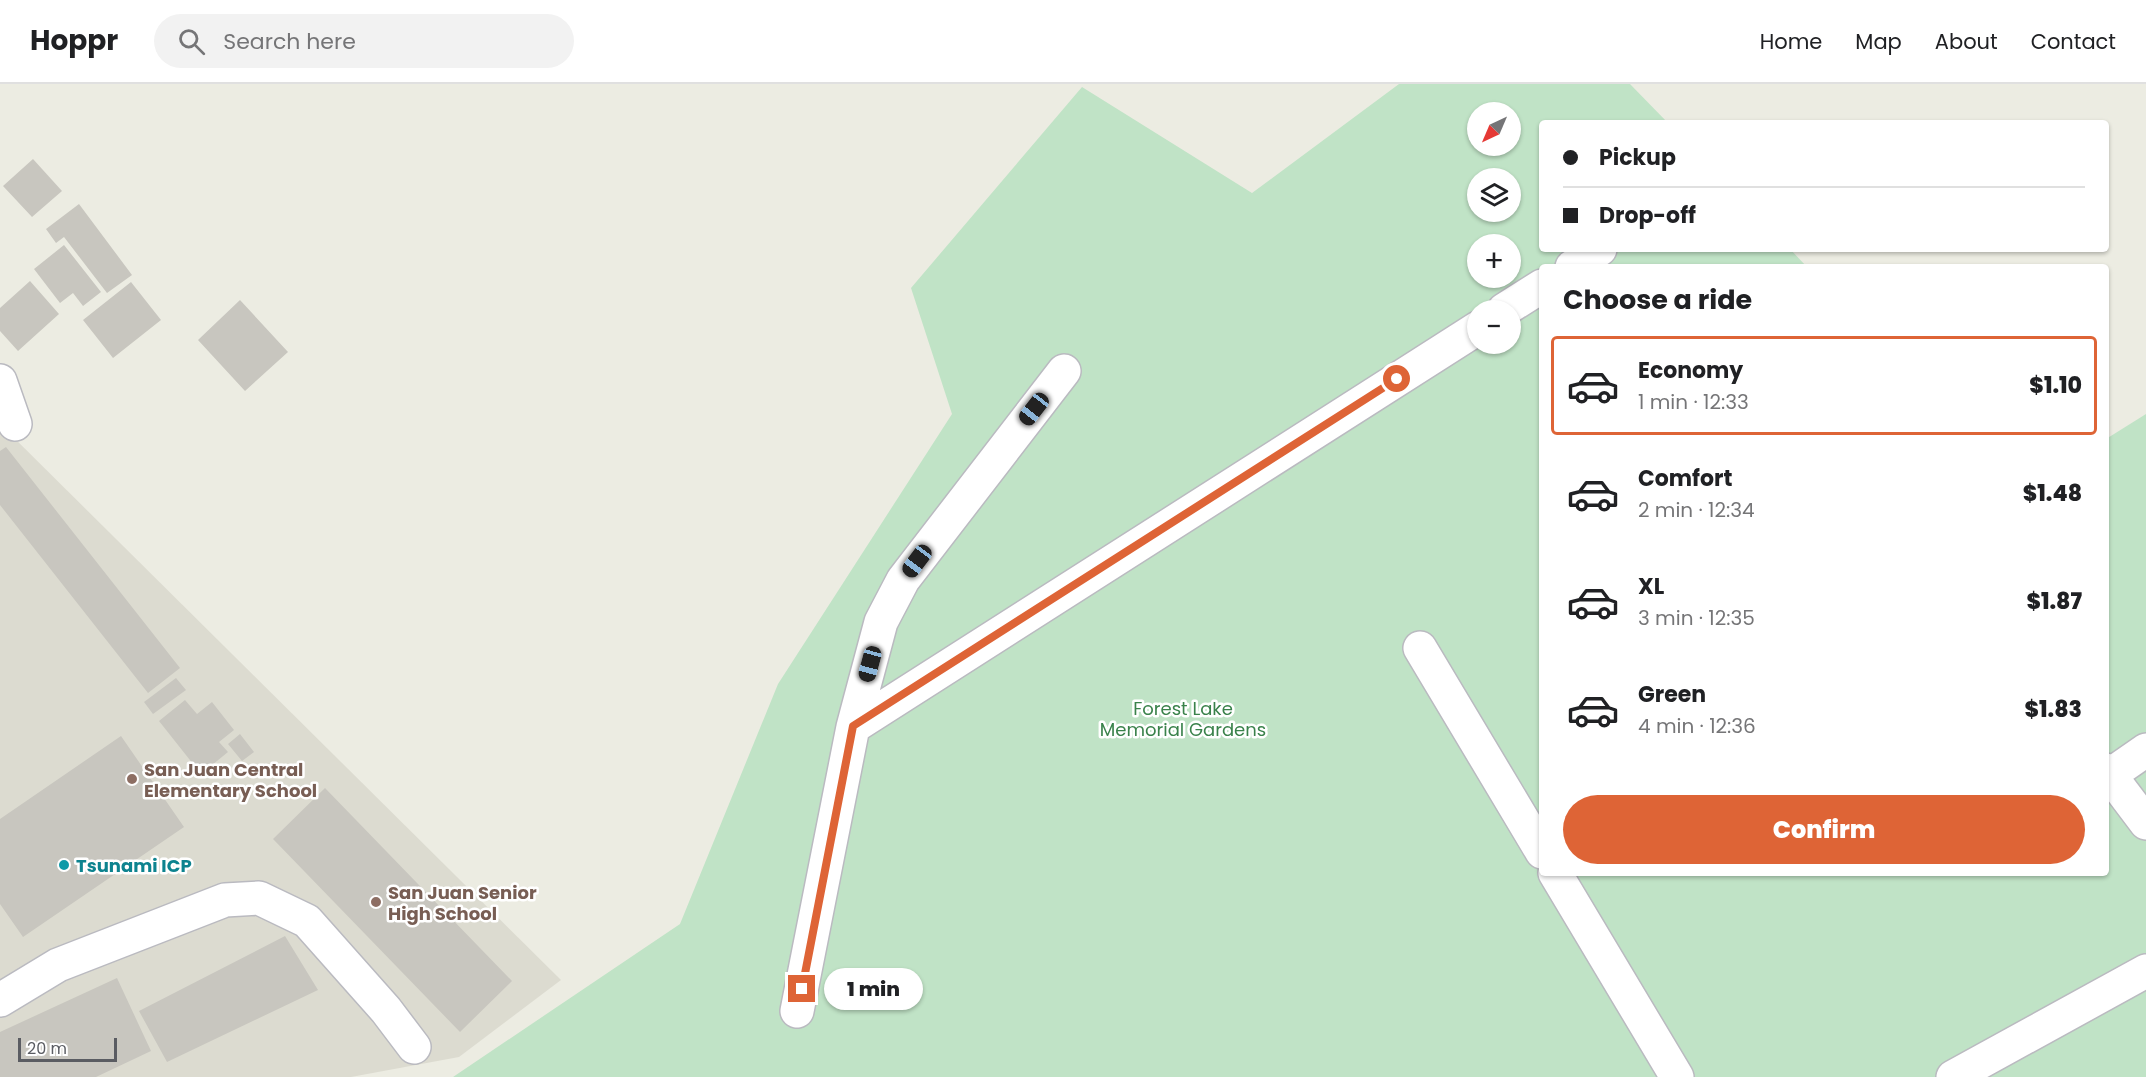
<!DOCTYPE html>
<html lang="en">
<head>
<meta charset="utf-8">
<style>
  :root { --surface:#fff; --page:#f2f2f2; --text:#202124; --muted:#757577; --line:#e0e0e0; --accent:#de6436 }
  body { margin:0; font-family:Poppins,sans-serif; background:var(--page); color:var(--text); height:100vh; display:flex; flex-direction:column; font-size:22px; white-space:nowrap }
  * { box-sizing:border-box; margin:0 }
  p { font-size:20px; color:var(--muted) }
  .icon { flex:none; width:33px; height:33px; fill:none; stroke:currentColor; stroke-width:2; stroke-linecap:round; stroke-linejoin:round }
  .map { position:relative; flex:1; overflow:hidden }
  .panel { position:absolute; left:1539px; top:180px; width:570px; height:612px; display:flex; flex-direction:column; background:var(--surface); border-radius:6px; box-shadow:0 2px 4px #0004 }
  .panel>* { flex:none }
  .hud { position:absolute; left:1539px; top:36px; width:570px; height:132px; border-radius:6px; box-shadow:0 2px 4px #0004; display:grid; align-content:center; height:132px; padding:0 24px; background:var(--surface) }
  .needle { width:39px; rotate:224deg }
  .controls { position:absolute; left:1467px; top:18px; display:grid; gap:12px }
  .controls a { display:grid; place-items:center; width:54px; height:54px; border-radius:50%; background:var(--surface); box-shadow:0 2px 4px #0004; font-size:30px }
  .scale { position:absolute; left:18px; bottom:15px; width:99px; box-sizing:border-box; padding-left:6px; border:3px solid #5a5c62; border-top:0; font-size:16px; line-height:21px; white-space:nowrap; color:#5a5c62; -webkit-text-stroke:4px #fff; paint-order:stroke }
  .end { position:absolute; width:27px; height:27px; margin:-14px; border:8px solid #de6436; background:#fff; box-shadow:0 0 0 3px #fff }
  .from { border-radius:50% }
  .bubble { position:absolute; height:42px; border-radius:21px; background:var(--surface); box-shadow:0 2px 4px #0004; font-size:20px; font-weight:800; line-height:42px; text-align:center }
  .car { position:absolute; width:18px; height:36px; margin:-18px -9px; border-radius:8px; box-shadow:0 0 4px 2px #0007; background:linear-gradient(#222 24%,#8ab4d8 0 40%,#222 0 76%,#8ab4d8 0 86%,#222 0) }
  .hud b { display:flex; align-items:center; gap:21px; height:57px; font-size:22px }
  .hud b+b { border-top:2px solid var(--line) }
  .hud i { width:15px; height:15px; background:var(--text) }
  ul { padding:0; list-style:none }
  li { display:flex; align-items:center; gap:18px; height:99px; margin:0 12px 9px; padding:0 12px; border:3px solid transparent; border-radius:6px }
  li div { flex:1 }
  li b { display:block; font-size:22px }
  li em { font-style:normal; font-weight:800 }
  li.selected { border-color:var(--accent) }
  li>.icon { width:54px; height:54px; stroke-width:1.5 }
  h2 { padding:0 24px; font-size:27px; line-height:72px }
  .primary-button { display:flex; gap:12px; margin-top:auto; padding:12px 24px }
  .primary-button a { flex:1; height:69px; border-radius:36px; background:var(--accent); color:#fff; font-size:24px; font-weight:800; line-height:69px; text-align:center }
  header { display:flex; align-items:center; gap:36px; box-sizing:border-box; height:84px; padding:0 30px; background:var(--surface); border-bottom:2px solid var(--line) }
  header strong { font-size:28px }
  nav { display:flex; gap:33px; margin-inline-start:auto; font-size:21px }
  .search { width:420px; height:54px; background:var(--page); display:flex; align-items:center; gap:15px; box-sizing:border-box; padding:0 21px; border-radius:33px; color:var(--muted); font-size:22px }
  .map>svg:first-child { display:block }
</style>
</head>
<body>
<header>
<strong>Hoppr</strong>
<div class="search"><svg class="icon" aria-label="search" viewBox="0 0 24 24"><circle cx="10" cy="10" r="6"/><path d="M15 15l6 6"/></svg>Search here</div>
<nav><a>Home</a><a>Map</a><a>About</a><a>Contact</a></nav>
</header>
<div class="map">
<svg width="2146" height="993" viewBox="0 0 2146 993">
  <rect width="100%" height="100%" fill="#ecece2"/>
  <path fill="#dcdbd0" d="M0 340 561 896 459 973 351 993H0Z"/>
  <path fill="#c0e3c6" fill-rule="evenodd" d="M1399 0H1630L1668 39H1542V165H1790L1807 183H1542V789H2106V355L2146 330V993H453L680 840 778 600 952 330 911 204 1082 3 1252 109ZM1478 28H1510V62H1478ZM1478 94H1510V128H1478ZM1478 160H1510V194H1478ZM1478 226H1510V260H1478Z"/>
  <path fill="#c8c6bf" d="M33 75 62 107 32 133 3 102Z
    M79 120 132 191 107 209 64 153 56 159 46 145Z
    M64 161 101 208 83 222 73 209 60 219 34 185Z
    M30 197 59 230 18 267 0 247V224Z
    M131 198 161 236 113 274 83 236Z
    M240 216 288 268 245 307 198 256Z
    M6 363 180 584 148 609 0 421V367Z
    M176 594 186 606 153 630 144 618Z
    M185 616 197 630 212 618 234 646 219 658 228 668 201 690 159 637Z
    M240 650 254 668 242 677 228 660Z
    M121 652 184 743 23 853 0 820V735Z
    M325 704 512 897 460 948 273 755Z
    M285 852 318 906 167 978 139 927Z
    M117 894 151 967 96 993H0V948Z"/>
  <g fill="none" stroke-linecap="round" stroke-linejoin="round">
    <g stroke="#babac0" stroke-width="36">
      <path id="minor" d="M1572 183 1600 165
        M1504 226 1542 202
        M0 297 15 340
        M1420 564 1542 768
        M853 643 1478 244
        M2106 686 2146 739
        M2110 691 2146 666
        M1555 789 1677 993
        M0 916 58 881 225 816 259 814 307 837 386 926 414 963
        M797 927 853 643 881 538 903 496 1064 287
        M1953 993 2146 887"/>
    </g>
    <use href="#minor" stroke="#fff" stroke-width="33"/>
  </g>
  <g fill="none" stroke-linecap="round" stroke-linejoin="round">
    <path stroke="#de6436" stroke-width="8" d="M802 905 853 642 1397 295"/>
  </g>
  <g fill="#8d6e63" stroke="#fff" stroke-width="2">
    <circle cx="132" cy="695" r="6"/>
    <circle cx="376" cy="818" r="6"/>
  </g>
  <circle fill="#0f9aa8" stroke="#fff" stroke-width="2" cx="64" cy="781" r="6"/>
  <g text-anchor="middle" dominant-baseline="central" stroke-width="5" stroke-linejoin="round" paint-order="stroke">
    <g font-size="18" fill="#3a824b" stroke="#fff">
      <text x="1183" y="624">Forest Lake<tspan x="1183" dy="21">Memorial Gardens</tspan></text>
    </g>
    <g font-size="18" font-weight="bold" fill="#785e54" stroke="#fff" text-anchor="start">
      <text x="144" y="685">San Juan Central<tspan x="144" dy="21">Elementary School</tspan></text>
      <text x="388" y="808">San Juan Senior<tspan x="388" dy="21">High School</tspan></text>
    </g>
    <g font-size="18" font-weight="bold" fill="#0d838f" stroke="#fff" text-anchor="start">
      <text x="76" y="781">Tsunami ICP</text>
    </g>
  </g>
</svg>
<div class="controls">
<a><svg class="needle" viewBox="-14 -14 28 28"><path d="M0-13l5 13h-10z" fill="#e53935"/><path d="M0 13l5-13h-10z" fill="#757577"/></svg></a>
<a><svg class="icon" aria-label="layers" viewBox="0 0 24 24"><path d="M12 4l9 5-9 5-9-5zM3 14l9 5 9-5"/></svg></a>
<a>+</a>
<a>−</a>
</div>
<div class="scale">20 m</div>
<i class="end from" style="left:1397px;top:295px"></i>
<i class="end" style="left:802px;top:905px"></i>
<div class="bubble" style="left:824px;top:884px;width:99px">1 min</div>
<i class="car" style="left:1034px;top:325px;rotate:218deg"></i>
<i class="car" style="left:917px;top:477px;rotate:217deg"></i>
<i class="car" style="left:870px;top:580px;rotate:195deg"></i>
<div class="hud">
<b><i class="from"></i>Pickup</b>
<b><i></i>Drop-off</b>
</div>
<section class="panel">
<h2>Choose a ride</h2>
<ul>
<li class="selected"><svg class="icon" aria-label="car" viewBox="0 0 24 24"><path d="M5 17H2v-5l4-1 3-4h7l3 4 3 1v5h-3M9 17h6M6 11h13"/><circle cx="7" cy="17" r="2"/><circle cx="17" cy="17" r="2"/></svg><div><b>Economy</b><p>1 min · 12:33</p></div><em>$1.10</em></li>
<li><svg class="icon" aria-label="car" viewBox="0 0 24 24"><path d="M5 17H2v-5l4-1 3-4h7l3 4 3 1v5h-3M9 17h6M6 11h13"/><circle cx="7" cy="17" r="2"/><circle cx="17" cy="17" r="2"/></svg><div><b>Comfort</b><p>2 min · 12:34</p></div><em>$1.48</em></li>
<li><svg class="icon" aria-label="car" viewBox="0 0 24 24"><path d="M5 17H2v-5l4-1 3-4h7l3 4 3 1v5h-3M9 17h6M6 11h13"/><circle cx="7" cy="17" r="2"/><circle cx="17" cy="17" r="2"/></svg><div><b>XL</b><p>3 min · 12:35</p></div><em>$1.87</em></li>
<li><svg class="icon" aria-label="car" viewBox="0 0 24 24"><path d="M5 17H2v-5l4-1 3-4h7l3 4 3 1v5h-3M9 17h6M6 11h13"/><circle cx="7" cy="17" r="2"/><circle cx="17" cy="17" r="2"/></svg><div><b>Green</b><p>4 min · 12:36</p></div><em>$1.83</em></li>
</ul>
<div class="primary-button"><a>Confirm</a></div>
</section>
</div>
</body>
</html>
